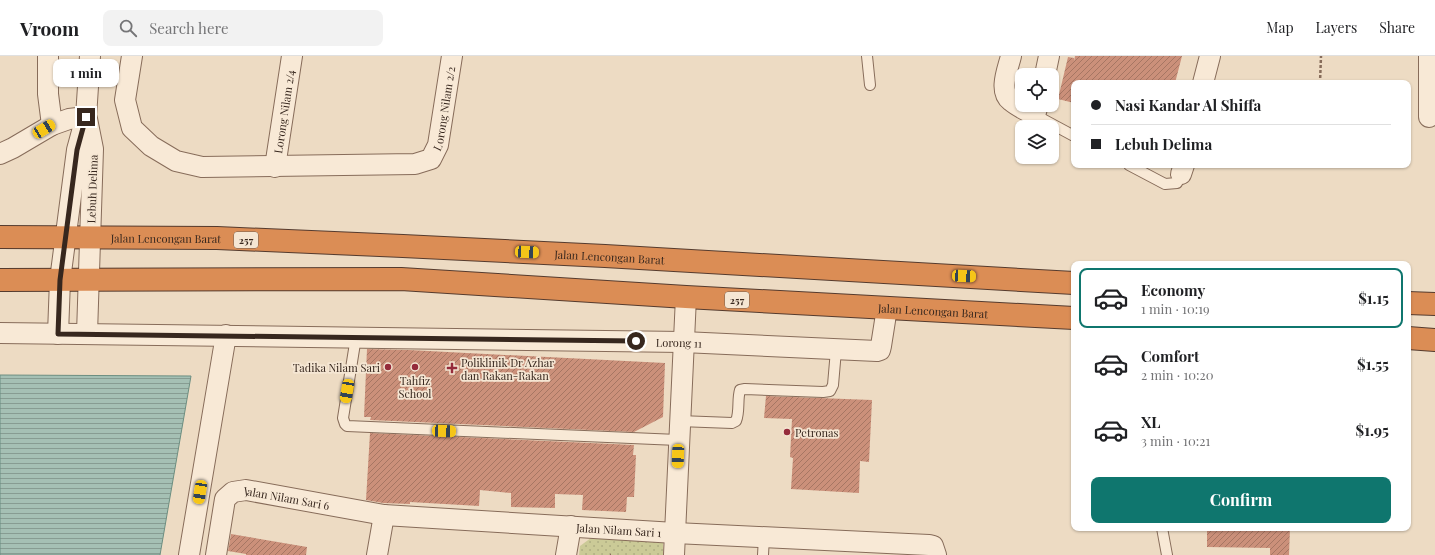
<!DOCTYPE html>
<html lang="en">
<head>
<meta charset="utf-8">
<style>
  :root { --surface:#fff; --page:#f2f2f2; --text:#202124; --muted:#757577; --line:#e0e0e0; --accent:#0f766e }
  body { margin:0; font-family:"Playfair Display",serif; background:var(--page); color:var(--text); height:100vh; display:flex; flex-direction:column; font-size:15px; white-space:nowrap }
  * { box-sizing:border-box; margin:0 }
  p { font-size:13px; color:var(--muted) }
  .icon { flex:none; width:22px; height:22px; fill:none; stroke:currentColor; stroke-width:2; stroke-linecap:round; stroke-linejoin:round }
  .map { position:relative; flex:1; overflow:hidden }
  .drawer { position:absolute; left:1071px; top:205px; width:340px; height:270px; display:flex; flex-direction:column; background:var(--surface); border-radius:8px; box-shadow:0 1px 3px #0004 }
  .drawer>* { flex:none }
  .banner { position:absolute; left:1071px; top:24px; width:340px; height:88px; border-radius:8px; box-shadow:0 1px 3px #0004; display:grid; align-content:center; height:88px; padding:0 20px; background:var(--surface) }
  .fabs { position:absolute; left:1015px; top:12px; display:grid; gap:8px }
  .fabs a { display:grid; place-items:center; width:44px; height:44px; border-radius:8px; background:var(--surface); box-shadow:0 1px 3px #0004; font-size:20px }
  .end { position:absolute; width:18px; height:18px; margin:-9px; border:5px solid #37271e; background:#fff; box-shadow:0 0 0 2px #fff }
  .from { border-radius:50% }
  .bubble { position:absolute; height:28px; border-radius:8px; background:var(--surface); box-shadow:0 1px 3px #0004; font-size:13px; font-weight:700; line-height:28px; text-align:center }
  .car { position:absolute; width:12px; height:24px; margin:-12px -6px; border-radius:5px; box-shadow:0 0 3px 1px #0007; background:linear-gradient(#f5c518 24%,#345 0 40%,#f5c518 0 76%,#345 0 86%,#f5c518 0) }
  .banner b { display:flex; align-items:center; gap:14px; height:38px; font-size:15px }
  .banner b+b { border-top:1px solid var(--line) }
  .banner i { width:10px; height:10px; background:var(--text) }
  ul { padding:7px 0 0; list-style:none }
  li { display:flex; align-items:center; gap:12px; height:60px; margin:0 8px 6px; padding:0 12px; border:2px solid transparent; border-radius:8px }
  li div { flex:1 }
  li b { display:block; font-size:15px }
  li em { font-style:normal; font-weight:700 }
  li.selected { border-color:var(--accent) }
  li>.icon { width:36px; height:36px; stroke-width:1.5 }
  .action { display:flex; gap:8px; margin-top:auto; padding:8px 20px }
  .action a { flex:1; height:46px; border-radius:8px; background:var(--accent); color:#fff; font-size:16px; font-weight:700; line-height:46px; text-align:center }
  header { display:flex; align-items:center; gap:24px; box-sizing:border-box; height:56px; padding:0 20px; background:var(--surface); border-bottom:1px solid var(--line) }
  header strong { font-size:19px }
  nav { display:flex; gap:22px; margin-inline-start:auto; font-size:14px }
  .search { width:280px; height:36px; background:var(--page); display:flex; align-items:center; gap:10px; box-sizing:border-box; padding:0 14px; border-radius:8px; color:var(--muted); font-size:15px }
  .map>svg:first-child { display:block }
</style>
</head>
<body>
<header>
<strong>Vroom</strong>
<div class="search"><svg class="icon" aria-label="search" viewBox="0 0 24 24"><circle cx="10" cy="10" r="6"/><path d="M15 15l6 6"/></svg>Search here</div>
<nav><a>Map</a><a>Layers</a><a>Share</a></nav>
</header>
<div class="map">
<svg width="1435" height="499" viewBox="0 0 1435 499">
  <defs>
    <pattern id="grass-dots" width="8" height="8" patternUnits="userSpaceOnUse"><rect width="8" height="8" fill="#cbca97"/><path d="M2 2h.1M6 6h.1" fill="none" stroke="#afae82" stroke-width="1.8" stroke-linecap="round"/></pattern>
    <pattern id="water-rules" width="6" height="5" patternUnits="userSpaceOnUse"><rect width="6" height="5" fill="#a5c0b4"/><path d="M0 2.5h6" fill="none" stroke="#879c92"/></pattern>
    <pattern id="building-hatch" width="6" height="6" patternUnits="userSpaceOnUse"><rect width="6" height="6" fill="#cb907a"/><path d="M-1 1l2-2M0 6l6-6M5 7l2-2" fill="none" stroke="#a67663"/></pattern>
  </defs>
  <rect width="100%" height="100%" fill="#eddbc3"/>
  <path fill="url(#grass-dots)" d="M595 479 663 487V499H579L580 490Z"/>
  <path fill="url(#water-rules)" stroke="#6c8e81" d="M0 319 191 320 160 499H0Z"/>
  <path fill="url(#building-hatch)" d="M1075 0H1182L1175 27H1074V47L1058 43 1068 1 1074 2V5Z
    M367 293 409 294 665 307 663 361 634 376 370 364 371 361H364Z
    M766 340 872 344 869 406 860 405 859 437 791 433 793 402 790 401 792 363 764 362Z
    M370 377 634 389 633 399H636L634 441H627L626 456 582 454 583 439 555 438V452L511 451V437L480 434 479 450 410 446V448L383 447 366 444Z
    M1207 472H1290L1289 499H1270V492L1207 491Z
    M231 478 307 491 306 499H246V498L228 495Z"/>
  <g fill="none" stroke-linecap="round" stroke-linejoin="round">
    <g stroke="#876c5a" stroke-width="12">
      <path id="lane" d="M867 0 870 29
        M1035 59 1074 80
        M1129 109 1165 128 1177 127 1181 118
        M356 281 343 362 345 368 347 370 678 384
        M679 365 732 367 736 365C740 355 737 344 740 334L745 333 823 336 830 335 833 329 836 294
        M1162 472 1167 499
        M763 499 764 481"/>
    </g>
    <g stroke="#876c5a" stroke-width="22">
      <g id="street">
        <path d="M48 0V38L52 69"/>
        <path id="s1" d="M132 0 125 44 132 72 151 90 176 105 202 111 415 108 431 103 438 89 452 0"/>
        <path d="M1011 0C1008 13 998 35 1011 45 1018 51 1027 55 1035 59L1038 49"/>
        <path d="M1429 0V61"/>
        <path d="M1045 19 1049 0"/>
        <path d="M1203 27 1210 0"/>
        <path d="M87 63 93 93 87 278"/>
        <path d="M0 98 13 92 52 69 69 63 86 61"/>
        <path id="s2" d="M275 111 292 0"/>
        <path d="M1181 118 1184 109"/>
        <path id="s3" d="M0 277 683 286 877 295 880 294 881 290 887 252"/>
        <path d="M58 278 60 224 77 94 86 61 90 0"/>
        <path d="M189 499 226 279"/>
        <path id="s4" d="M216 499 225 443 233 436 246 434 384 459 675 477 929 489 933 490 936 499"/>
        <path d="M377 499 384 459"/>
        <path d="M566 499 571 470"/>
        <path d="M674 499 686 241"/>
      </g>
    </g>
    <g stroke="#553b2e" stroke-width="24">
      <g id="highway">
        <path id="s5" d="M0 181 217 182 403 190 605 200 1074 227"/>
        <path id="s6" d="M0 224 401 223 686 241 1074 262"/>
        <path d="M1408 247 1435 248"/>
        <path d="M1408 282 1435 284"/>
      </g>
    </g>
    <path stroke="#876c5a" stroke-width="2.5" stroke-dasharray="3 2" stroke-linecap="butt" d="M1320 27 1321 0
      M610 499H611"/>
    <use href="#lane" stroke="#f8e9d6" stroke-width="10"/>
    <use href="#street" stroke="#f8e9d6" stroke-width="20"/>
    <use href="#highway" stroke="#db8d55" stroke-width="22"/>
  </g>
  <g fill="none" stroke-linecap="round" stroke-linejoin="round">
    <path stroke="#37271e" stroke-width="5" d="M86 61 77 94 60 224 58 278 636 285"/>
  </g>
  <g fill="#952b3b" stroke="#f5e6d3" stroke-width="1.5">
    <circle cx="388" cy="311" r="4"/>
    <circle cx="415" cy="311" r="4"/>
    <path d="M450 306h4v4h4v4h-4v4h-4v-4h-4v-4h4z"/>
    <circle cx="787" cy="376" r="4"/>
  </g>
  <g text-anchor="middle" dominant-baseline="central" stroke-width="3.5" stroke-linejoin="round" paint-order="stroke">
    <g fill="#f5e6d3" stroke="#706054" stroke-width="1">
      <rect x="234" y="176" width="24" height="16" rx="3"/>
      <rect x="725" y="236" width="24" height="16" rx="3"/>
    </g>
    <g font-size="10" font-weight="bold" fill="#37271e">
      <text x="246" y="184">257</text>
      <text x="737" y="244">257</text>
    </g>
    <g font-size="11" fill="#37271e" stroke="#f5e6d3">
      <text stroke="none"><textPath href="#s1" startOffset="438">Lorong Nilam 2/2</textPath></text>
      <text stroke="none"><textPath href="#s2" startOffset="56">Lorong Nilam 2/4</textPath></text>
      <text transform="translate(92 133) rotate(-88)">Lebuh Delima</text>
      <text stroke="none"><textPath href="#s5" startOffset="166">Jalan Lencongan Barat</textPath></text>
      <text stroke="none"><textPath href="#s5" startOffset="610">Jalan Lencongan Barat</textPath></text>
      <text stroke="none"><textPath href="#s6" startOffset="934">Jalan Lencongan Barat</textPath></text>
      <text stroke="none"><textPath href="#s3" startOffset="679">Lorong 11</textPath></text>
      <text stroke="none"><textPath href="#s4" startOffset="122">Jalan Nilam Sari 6</textPath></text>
      <text stroke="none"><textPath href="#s4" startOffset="456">Jalan Nilam Sari 1</textPath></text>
    </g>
    <g font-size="11" fill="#37271e" stroke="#f5e6d3" text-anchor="start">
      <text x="461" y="306">Poliklinik Dr Azhar<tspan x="461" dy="13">dan Rakan-Rakan</tspan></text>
      <text x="380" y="311" text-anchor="end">Tadika Nilam Sari</text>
      <text x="415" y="324" text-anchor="middle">Tahfiz<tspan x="415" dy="13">School</tspan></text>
      <text x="795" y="376">Petronas</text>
    </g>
  </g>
</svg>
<div class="fabs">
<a><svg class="icon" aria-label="locate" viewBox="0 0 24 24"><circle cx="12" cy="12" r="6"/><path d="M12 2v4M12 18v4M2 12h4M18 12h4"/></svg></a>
<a><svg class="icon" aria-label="layers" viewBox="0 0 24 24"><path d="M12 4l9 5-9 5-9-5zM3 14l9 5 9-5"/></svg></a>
</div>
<i class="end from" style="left:636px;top:285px"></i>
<i class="end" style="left:86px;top:61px"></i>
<div class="bubble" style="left:53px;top:3px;width:66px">1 min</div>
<i class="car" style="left:44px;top:73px;rotate:59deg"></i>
<i class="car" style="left:527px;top:196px;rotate:93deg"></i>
<i class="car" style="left:964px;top:220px;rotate:93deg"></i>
<i class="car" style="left:347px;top:335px;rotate:190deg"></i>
<i class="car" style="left:444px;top:375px;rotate:92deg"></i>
<i class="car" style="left:678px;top:400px;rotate:182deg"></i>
<i class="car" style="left:200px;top:436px;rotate:189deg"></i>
<div class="banner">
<b><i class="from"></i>Nasi Kandar Al Shiffa</b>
<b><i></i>Lebuh Delima</b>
</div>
<section class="drawer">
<ul>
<li class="selected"><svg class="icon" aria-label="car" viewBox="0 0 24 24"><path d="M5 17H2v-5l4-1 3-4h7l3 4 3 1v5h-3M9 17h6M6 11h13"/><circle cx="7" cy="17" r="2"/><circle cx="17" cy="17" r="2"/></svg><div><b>Economy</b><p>1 min · 10:19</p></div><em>$1.15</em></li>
<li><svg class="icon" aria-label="car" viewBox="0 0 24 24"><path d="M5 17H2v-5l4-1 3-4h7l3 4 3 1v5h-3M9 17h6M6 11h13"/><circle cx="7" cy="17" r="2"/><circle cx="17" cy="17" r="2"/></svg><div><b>Comfort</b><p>2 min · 10:20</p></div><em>$1.55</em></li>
<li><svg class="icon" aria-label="car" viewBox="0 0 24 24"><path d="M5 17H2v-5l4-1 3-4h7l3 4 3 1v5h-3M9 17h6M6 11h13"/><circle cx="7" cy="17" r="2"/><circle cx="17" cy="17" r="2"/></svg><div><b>XL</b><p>3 min · 10:21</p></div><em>$1.95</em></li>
</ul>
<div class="action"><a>Confirm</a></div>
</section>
</div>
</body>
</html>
